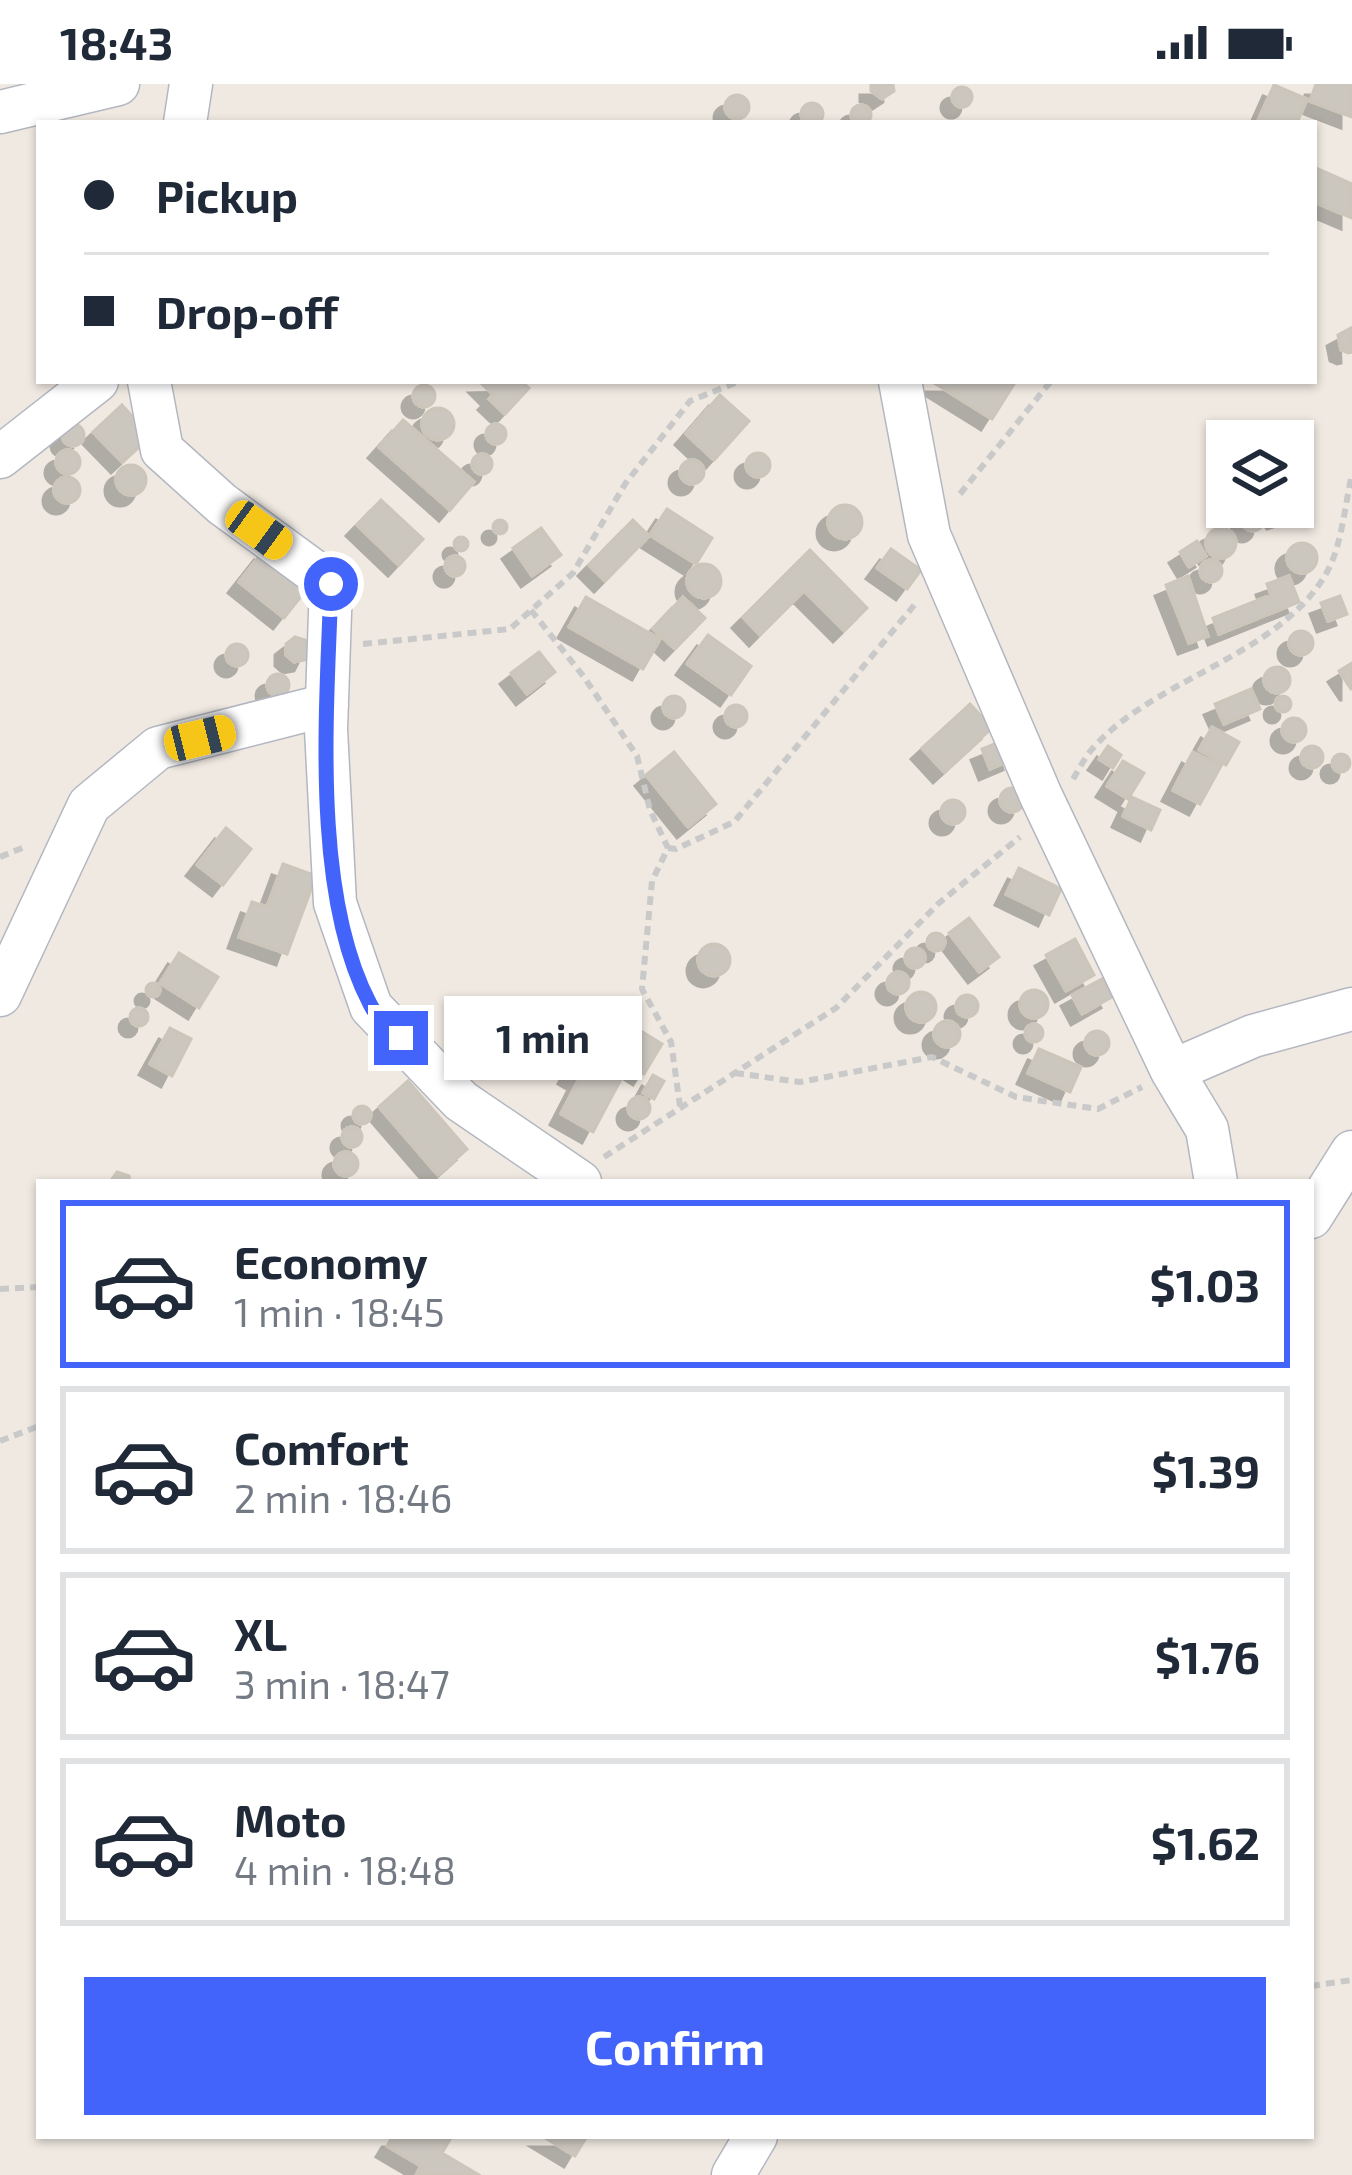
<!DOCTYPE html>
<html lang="en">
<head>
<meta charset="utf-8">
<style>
  :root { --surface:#fff; --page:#f2f2f3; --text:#1f2937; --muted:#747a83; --line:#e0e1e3; --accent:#4264fb }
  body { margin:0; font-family:"Exo 2",sans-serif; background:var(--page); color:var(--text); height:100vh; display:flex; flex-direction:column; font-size:45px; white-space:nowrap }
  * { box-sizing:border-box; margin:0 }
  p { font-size:39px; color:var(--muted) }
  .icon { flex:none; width:66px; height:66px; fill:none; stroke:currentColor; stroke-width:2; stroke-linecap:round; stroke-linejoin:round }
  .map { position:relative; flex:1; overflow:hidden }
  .drawer { position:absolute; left:36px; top:1095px; width:1278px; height:960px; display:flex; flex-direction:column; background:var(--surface); border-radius:0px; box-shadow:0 3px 9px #0004 }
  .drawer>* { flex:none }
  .guide { position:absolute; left:36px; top:36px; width:1281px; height:264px; border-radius:0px; box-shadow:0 3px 9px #0004; display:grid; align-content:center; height:264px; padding:0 48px; background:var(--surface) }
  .buttons { position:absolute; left:1206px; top:336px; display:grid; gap:24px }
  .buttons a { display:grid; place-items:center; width:108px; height:108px; border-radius:0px; background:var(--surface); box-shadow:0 3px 9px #0004; font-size:60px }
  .end { position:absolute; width:54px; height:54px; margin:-27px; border:15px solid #4264fb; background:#fff; box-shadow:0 0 0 6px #fff }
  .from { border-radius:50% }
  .bubble { position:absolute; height:84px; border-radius:0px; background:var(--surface); box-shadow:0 3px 9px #0004; font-size:39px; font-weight:700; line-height:84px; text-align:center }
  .car { position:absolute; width:36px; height:72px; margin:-36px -18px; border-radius:15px; box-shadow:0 0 9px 3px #0007; background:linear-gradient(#f5c518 24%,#345 0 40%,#f5c518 0 76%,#345 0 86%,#f5c518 0) }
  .guide b { display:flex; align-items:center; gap:42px; height:114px; font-size:45px }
  .guide b+b { border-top:3px solid var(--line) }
  .guide i { width:30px; height:30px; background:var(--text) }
  ul { padding:21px 0 0; list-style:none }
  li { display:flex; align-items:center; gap:36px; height:168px; margin:0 24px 18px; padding:0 24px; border:6px solid var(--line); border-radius:0px }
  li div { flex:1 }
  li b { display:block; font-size:45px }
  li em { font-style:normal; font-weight:700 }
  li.active { border-color:var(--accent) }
  li>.icon { width:108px; height:108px; stroke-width:1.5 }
  .cta { display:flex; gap:24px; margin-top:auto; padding:24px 48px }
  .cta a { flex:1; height:138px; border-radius:0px; background:var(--accent); color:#fff; font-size:48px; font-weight:700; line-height:138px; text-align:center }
  .status { display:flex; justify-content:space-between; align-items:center; height:84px; padding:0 60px; background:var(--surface); direction:ltr }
  .status svg { height:33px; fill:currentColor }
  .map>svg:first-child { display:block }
</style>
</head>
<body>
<div class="status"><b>18:43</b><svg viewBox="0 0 49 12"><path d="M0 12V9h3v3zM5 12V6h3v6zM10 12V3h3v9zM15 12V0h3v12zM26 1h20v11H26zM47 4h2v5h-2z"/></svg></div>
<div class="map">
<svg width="1352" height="2091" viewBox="0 0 1352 2091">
  <defs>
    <filter id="shadow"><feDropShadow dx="-11" dy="11" stdDeviation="0" flood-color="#0004"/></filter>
  </defs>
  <rect width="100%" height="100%" fill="#efe9e1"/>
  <path fill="#cbc7bf" stroke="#cbc5ba" stroke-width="3" filter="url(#shadow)" d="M871 0H893L894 7 882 15 871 7Z
    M1316 0H1352V33L1310 17Z
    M1274 1 1307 15 1297 39H1257Z
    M952 13a10 10 0 1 1 20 0a10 10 0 1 1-20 0Z
    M725 23a12 12 0 1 1 24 0a12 12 0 1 1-24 0Z
    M801 30a11 11 0 1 1 22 0a11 11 0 1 1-22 0Z
    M851 31a10 10 0 1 1 20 0a10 10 0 1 1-20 0Z
    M1314 83 1352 100V134L1314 118Z
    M1351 244 1352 268 1348 269 1341 266 1338 251Z
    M521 297 529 304 505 330 489 315 493 311 480 298Z
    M931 297H1016L992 335Z
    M413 312a11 11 0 1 1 22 0a11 11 0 1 1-22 0Z
    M720 311 749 337 714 376 686 350Z
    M122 321 150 352 122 378 93 348Z
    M422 340a16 16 0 1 1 32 0a16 16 0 1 1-32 0Z
    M403 336 474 398 450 426 379 363Z
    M486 350a10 10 0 1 1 20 0a10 10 0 1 1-20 0Z
    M62 351a11 11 0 1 1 22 0a11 11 0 1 1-22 0Z
    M56 378a12 12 0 1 1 24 0a12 12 0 1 1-24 0Z
    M746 381a12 12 0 1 1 24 0a12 12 0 1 1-24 0Z
    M472 380a10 10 0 1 1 20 0a10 10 0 1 1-20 0Z
    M680 388a12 12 0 1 1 24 0a12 12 0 1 1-24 0Z
    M116 396a15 15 0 1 1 30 0a15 15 0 1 1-30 0Z
    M54 406a13 13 0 1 1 26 0a13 13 0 1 1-26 0Z
    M381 416 423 455 399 481 357 441Z
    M828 438a17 17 0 1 1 34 0a17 17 0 1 1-34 0Z
    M1292 423 1290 430 1278 434 1270 424Z
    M667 425 712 454 696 480 650 451Z
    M1242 436a11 11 0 1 1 22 0a11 11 0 1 1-22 0Z
    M493 443a7 7 0 1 1 14 0a7 7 0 1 1-14 0Z
    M633 436 649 452 605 497 589 481Z
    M541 444 561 471 532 492 513 464Z
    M1206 459a15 15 0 1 1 30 0a15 15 0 1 1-30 0Z
    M454 460a7 7 0 1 1 14 0a7 7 0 1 1-14 0Z
    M1197 457 1206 472 1189 483 1180 468Z
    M1287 474a15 15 0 1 1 30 0a15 15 0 1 1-30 0Z
    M265 465 310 501 284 534 239 498Z
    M891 465 921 486 907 505 877 484Z
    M810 466 867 524 844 547 804 507 760 551 743 533Z
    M445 482a10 10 0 1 1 20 0a10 10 0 1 1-20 0Z
    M1200 487a11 11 0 1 1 22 0a11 11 0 1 1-22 0Z
    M687 497a17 17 0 1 1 34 0a17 17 0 1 1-34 0Z
    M1188 492 1208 552 1189 559 1166 501Z
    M1289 492 1299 518 1219 550 1213 534 1271 511 1267 500Z
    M1340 512 1347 530 1328 537 1321 519Z
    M586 513 660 555 643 585 569 543Z
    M683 513 705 534 675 565 653 545Z
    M1289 559a12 12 0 1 1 24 0a12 12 0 1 1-24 0Z
    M708 551 751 582 731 611 687 580Z
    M295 553 305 556 310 566 305 576 294 578 286 571V560Z
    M226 571a11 11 0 1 1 22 0a11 11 0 1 1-22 0Z
    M539 568 555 588 527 610 511 589Z
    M1352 579V605H1351L1339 587Z
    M1264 596a13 13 0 1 1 26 0a13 13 0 1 1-26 0Z
    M267 601a11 11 0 1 1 22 0a11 11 0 1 1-22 0Z
    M1251 605 1260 625 1224 640 1215 620Z
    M1275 620a8 8 0 1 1 16 0a8 8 0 1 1-16 0Z
    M663 623a11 11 0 1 1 22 0a11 11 0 1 1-22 0Z
    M970 620 992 644 944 688 922 664Z
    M725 632a11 11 0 1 1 22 0a11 11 0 1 1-22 0Z
    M1282 646a12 12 0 1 1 24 0a12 12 0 1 1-24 0Z
    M1212 643 1239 658 1226 681 1199 666Z
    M1007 655 1014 675 990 685 982 665Z
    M1108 662 1121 671 1113 684 1099 675Z
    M1301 673a11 11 0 1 1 22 0a11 11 0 1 1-22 0Z
    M674 668 716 720 688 743 646 691Z
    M1193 668 1221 682 1200 720 1173 706Z
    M1332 679a9 9 0 1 1 18 0a9 9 0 1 1-18 0Z
    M1123 677 1144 689 1128 715 1107 702Z
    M1000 716a12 12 0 1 1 24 0a12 12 0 1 1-24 0Z
    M1132 713 1160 726 1151 746 1123 732Z
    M941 728a12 12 0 1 1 24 0a12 12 0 1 1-24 0Z
    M226 744 251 765 223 801 197 781Z
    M283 780 316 792 287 870 239 853 252 818 267 823Z
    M1019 784 1061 805 1049 831 1006 810Z
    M969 834 999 873 979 888 949 849Z
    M927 858a9 9 0 1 1 18 0a9 9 0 1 1-18 0Z
    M1075 855 1094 891 1066 907 1046 871Z
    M698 876a16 16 0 1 1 32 0a16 16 0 1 1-32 0Z
    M905 874a10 10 0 1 1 20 0a10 10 0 1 1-20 0Z
    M179 869 218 893 199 924 160 899Z
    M887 899a11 11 0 1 1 22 0a11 11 0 1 1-22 0Z
    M1102 895 1112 913 1082 930 1072 911Z
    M146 906a7 7 0 1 1 14 0a7 7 0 1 1-14 0Z
    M1020 920a14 14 0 1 1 28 0a14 14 0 1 1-28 0Z
    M906 923a15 15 0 1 1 30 0a15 15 0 1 1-30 0Z
    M956 922a11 11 0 1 1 22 0a11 11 0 1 1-22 0Z
    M130 933a9 9 0 1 1 18 0a9 9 0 1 1-18 0Z
    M623 936 662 960 644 990 606 966Z
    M934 950a13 13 0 1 1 26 0a13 13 0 1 1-26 0Z
    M1025 949a9 9 0 1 1 18 0a9 9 0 1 1-18 0Z
    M170 944 191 955 172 992 150 980Z
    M1085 959a12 12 0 1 1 24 0a12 12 0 1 1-24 0Z
    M583 962 627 984 593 1048 561 1030 579 995 569 989Z
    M1039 965 1081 983 1070 1008 1028 989Z
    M653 991 664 997 654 1015 643 1009Z
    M408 997 467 1065 438 1091 379 1023Z
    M628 1024a11 11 0 1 1 22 0a11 11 0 1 1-22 0Z
    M353 1031a9 9 0 1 1 18 0a9 9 0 1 1-18 0Z
    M342 1053a10 10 0 1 1 20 0a10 10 0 1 1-20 0Z
    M334 1080a12 12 0 1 1 24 0a12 12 0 1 1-24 0Z
    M117 1088 129 1092 130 1098H110Z
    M393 2052H452L442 2069 479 2091H416L421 2082 387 2062Z
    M542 2052H587L575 2072Z"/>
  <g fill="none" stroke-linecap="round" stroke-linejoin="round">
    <g stroke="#b4b7c1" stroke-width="45">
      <path id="street" d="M0 28 118 0
        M185 39 191 0
        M149 297 162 366 222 420 331 500 326 645 335 819 371 923 461 1017 580 1098
        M900 297 929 451 1041 712 1172 987 1253 952 1352 925
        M0 373 97 297
        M0 911 89 721 158 664 327 621
        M1172 987 1207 1045 1216 1098
        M1311 1133 1352 1068
        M733 2091 756 2052"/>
    </g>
    <path stroke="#c9c9c9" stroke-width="6" stroke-dasharray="9 6" stroke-linecap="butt" d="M960 410 1051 297
      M531 526 584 593 637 672 650 726 668 764 652 797 642 905 671 958 680 1022
      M363 560 510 545 573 489 625 400 690 317 740 297
      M1073 695C1079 685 1085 673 1093 664 1156 593 1279 573 1327 488 1342 461 1345 420 1352 390
      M668 764 676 765 734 738 916 519
      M0 773 27 762
      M735 989 800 998 932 973 1016 1013 1098 1025 1142 1003
      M604 1073 836 924 939 819 1020 753
      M0 1205 39 1203
      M0 1357 39 1342
      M1311 1902 1352 1896"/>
    <use href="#street" stroke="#fff" stroke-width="42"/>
  </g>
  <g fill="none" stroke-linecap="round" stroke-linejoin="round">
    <path stroke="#4264fb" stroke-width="15" d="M331 500C327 624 311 808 370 920 376 933 391 944 401 954"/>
  </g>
</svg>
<div class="buttons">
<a><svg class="icon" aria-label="layers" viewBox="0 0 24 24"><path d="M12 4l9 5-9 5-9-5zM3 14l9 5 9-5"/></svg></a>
</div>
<i class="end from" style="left:331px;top:500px"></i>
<i class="end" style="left:401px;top:954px"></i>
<div class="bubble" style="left:444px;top:912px;width:198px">1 min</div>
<i class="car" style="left:259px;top:446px;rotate:126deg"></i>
<i class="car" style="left:200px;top:654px;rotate:76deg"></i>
<div class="guide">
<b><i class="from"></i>Pickup</b>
<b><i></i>Drop-off</b>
</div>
<section class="drawer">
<ul>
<li class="active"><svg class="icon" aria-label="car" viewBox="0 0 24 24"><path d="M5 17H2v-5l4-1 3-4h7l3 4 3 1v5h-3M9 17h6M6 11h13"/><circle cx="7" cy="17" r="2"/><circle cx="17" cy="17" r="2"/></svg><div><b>Economy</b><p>1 min · 18:45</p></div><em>$1.03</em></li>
<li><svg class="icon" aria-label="car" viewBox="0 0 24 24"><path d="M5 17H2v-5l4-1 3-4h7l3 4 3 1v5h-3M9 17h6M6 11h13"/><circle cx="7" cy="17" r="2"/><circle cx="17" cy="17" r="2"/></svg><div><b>Comfort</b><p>2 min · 18:46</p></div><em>$1.39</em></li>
<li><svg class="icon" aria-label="car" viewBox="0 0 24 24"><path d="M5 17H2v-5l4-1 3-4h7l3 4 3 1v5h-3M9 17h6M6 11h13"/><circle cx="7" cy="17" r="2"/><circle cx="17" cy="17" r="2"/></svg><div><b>XL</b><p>3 min · 18:47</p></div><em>$1.76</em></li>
<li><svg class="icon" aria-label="car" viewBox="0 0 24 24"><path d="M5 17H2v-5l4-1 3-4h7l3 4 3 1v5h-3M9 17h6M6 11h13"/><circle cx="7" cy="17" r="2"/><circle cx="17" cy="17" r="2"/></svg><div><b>Moto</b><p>4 min · 18:48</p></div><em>$1.62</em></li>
</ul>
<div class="cta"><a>Confirm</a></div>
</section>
</div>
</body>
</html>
